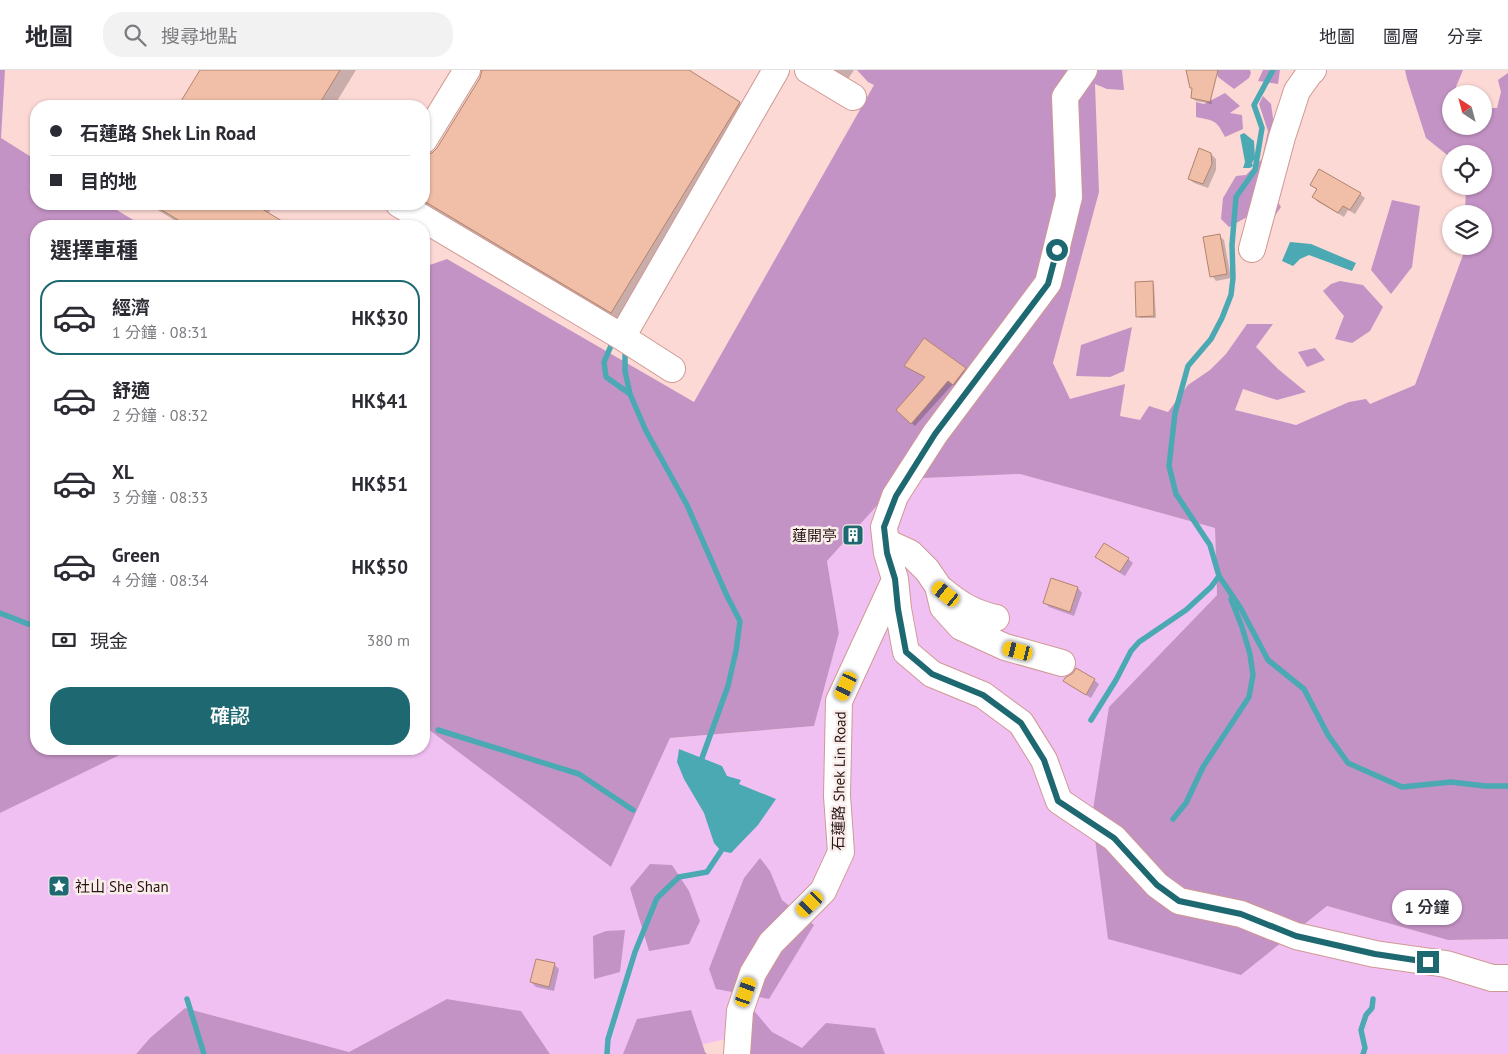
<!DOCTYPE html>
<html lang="zh-TW">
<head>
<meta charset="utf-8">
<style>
  :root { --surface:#fff; --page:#f2f2f3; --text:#2b2b33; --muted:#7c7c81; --line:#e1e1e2; --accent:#1e6971 }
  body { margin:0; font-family:"PT Sans","Noto Sans TC",sans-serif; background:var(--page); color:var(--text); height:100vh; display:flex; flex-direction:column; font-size:19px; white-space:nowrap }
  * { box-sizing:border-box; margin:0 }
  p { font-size:16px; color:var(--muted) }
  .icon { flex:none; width:28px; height:28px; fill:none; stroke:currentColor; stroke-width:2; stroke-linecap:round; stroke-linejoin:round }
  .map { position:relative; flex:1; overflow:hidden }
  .side { position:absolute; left:30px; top:150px; width:400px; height:535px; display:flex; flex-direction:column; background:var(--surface); border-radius:20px; box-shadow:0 1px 4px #0004 }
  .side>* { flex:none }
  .guide { position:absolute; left:30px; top:30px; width:400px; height:110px; border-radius:20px; box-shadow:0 1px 4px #0004; display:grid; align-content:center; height:110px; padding:0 20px; background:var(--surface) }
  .needle { width:32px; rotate:324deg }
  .controls { position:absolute; left:1442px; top:15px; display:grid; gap:10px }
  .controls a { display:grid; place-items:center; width:50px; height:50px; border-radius:50%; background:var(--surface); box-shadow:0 1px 4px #0004; font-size:25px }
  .end { position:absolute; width:22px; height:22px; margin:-11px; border:6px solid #1e6971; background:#fff; box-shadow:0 0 0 2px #fff }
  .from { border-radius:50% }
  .bubble { position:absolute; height:35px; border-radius:18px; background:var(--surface); box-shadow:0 1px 4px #0004; font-size:16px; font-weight:600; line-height:35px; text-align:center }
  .car { position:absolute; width:15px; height:30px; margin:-15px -8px; border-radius:6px; box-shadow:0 0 4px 1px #0007; background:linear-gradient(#f5c518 24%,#345 0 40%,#f5c518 0 76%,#345 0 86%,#f5c518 0) }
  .guide b { display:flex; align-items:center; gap:18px; height:48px; font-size:19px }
  .guide b+b { border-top:1px solid var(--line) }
  .guide i { width:12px; height:12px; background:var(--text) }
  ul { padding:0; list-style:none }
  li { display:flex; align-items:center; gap:15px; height:75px; margin:0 10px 8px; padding:0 10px; border:2px solid transparent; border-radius:20px }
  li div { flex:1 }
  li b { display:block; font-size:19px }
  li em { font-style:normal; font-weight:600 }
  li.current { border-color:var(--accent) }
  li>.icon { width:45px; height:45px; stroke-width:1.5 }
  h2 { padding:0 20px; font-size:22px; line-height:60px }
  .pay { display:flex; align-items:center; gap:12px; height:55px; padding:0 20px; font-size:19px }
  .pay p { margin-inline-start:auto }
  .button { display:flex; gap:10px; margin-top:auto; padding:10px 20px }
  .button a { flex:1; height:58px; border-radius:20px; background:var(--accent); color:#fff; font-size:20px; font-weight:600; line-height:58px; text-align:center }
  header { display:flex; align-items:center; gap:30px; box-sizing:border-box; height:70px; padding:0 25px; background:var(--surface); border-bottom:1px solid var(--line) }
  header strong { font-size:24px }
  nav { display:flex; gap:28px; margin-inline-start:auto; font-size:18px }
  .search { width:350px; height:45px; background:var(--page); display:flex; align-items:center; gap:12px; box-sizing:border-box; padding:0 18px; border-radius:20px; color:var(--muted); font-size:19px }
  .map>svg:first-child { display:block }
</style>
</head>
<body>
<header>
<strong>地圖</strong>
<div class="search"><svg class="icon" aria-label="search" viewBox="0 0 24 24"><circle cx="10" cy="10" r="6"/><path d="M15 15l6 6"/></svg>搜尋地點</div>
<nav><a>地圖</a><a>圖層</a><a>分享</a></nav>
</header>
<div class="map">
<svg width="1508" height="984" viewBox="0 0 1508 984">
  <rect width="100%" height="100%" fill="#fcd9d5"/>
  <path fill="#f1c0f3" d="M1020 404 1215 458 1217 525 1109 637 1241 905 1327 836 1448 870 1508 869V984H761L742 965 662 984H550L521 941 447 929 349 982 185 938 150 968 136 984H0V743L132 679H424V656L611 797 670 668 814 656 839 563 827 491 901 409Z"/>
  <path fill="#c493c5" d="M0 0H5L1 68 36 90V134H107L143 156H36V679H132L0 743Z
    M857 0H1122L1124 20 1107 19 1095 14 1099 122 1053 293 1070 329 1125 314 1120 346 1140 350 1149 336 1168 342 1188 315 1210 300 1226 284 1247 254H1273L1256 277 1278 299 1306 322 1277 330 1243 319 1235 340 1296 355 1349 332 1366 329 1370 334 1415 315 1463 185V176H1484V144H1465L1466 116H1484V84H1451V88L1426 68 1407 9 1405 0H1463L1453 24H1451V56H1484V38H1497L1501 22 1498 10 1508 3V869L1448 870 1327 836 1241 905 1108 869 1092 746 1109 637 1217 525 1215 458 1020 404 901 409 827 491 839 563 814 656 670 668 611 797 424 656V197L447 189 694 332 874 15 868 12Z
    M1216 0H1250L1251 3 1249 8 1234 19 1218 7Z
    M1263 0H1280L1278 14 1258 11Z
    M1225 23 1240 36 1230 43 1242 45 1243 59 1225 67C1216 49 1214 51 1196 47V32L1204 34Z
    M1263 26 1271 34 1274 55V126L1281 137 1274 147 1253 152 1247 147 1229 157 1221 149 1223 128 1236 106 1246 105 1262 89 1268 61 1259 34Z
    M1392 130 1420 136 1412 197 1391 224 1371 200Z
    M1340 211 1363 215 1383 237 1370 261 1352 273 1335 269 1344 246 1323 221 1331 214Z
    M1132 257 1124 301 1110 307 1076 306 1081 275Z
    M1315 278 1325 290 1307 297 1298 282Z
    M760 788 770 801 782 830 814 855 769 929 716 919 709 899 744 808Z
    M650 794 672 795 689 821 700 851 689 874 649 881 630 818Z
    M625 860 620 902 594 909 593 866 606 861Z
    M447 929 521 941 550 984H136L150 968 185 938 349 982Z
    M750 936 772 962 802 978 826 953 875 958 885 984H737Z
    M691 940 705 982 707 984H623L637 949Z"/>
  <path fill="#4ba9b4" d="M1244 63 1254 71 1255 88 1252 93 1253 96 1250 98H1243L1245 92 1240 65Z
    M1290 172 1311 174 1356 193 1352 201 1309 185 1300 189 1293 196 1282 191Z
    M679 679 722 696 727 706 741 710 739 714 776 729 758 755 731 783 721 781 714 773 704 743 684 709 677 692Z"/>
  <path fill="#0003" d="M202 0H356L334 36H180Z
    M483 0H686L740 33 749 42 621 252 424 134V89L426 86 432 84 438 79 481 8Z
    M833 0H854L848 9Z
    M1187 0H1206L1212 34 1196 31 1192 28 1194 19Z
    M1211 84 1216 89V100L1208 118 1194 113 1189 109Z
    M1311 115 1360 124 1365 128 1355 144 1348 140 1344 147 1318 132 1313 127 1317 120Z
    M148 134H274L268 144 288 156H184Z
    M1219 166 1224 170 1231 208 1216 211 1212 206Z
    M1152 212 1154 214 1156 248H1140L1138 246Z
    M906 295 965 299 969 302 957 318 953 314 915 356 898 340 926 308 910 299Z
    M1097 487 1128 489 1133 493 1125 506 1102 492Z
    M1052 510 1078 518 1082 523 1074 546 1049 537 1045 533Z
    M1094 610 1099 614 1091 628 1069 615 1065 611Z
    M554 894 559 899 554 921 536 917 531 912Z"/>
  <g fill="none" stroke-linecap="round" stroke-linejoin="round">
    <path stroke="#4ba9b4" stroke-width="5.5" d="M1273 0 1254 35 1262 58 1255 100 1236 127 1232 175 1233 208 1231 225 1222 248 1211 269 1188 296 1175 343 1169 396 1176 424 1210 475 1219 506 1240 537 1268 590 1304 619 1328 665 1348 693 1402 717 1451 712 1485 716H1508
      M613 271 604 292 606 307 630 324 646 361 687 435 727 526 740 551 736 581 728 616 702 688
      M625 280V301L630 324
      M0 543 36 557
      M1091 650 1116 610 1131 581 1139 572 1186 540 1211 517 1219 506 1220 508
      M438 660 579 704 633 740
      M1173 749 1186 733 1203 697 1249 627 1253 605 1250 584 1242 557 1231 529
      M187 929 204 984
      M607 984 608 969 635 882 657 828 679 807 707 802 721 781
      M1363 984 1365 978 1361 960 1366 945 1372 938 1373 929"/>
  </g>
  <path fill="#f1bfa8" stroke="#b1836e" d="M200 0H340L318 36H178Z
    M482 0H689L740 32 611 243 424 131V87L425 85 432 83 437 78 480 8Z
    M1186 0H1218L1210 32 1191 28 1192 18H1190Z
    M1199 78 1211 83 1212 94 1203 114 1188 109Z
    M1319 99 1361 123 1350 140 1343 136 1338 143 1312 127 1317 119 1310 115Z
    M152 134H254L290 156H188Z
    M1220 164 1227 204 1210 207 1203 167Z
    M1153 211 1154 246 1136 247 1135 212Z
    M924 268 966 298 953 315 948 311 911 354 896 340 925 307 904 296Z
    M1104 473 1129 488 1120 502 1095 487Z
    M1051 508 1078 517 1070 542 1043 533Z
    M1076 598 1095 609 1086 625 1063 611 1065 608 1073 603Z
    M536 889 555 893 549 917 530 912Z"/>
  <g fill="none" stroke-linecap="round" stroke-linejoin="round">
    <g stroke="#cf9993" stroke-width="28">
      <path id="minor" d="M808 0 853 27
        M1084 0 1065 27 1069 127 1048 213 935 364 895 426 884 457 887 483 895 509 898 539 906 582 932 604 983 625 1021 653 1044 690 1059 731 1114 768 1157 815 1179 831 1241 844 1296 866 1375 884 1446 894 1492 908H1508
        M424 70 467 0
        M399 134 622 267 776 0
        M1252 179 1282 67 1297 21 1309 4 1313 0
        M622 267 672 299
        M886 472 910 483 927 500 938 516 943 537 961 557 1005 577 1062 593
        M942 520C960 535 974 543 996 548
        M737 984 740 941 753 903 771 873 823 821 841 782 837 726 839 631 895 510"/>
    </g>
    <use href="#minor" stroke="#fff" stroke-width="26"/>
  </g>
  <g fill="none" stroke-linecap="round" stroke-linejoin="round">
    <path stroke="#1e6971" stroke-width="6" d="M1057 180 1048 214 935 364 896 426 884 457 887 483 895 509 898 539 906 582 932 604 983 625 1021 653 1044 690 1058 731 1114 768 1157 815 1179 831 1241 844 1296 866 1375 884 1428 892"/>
  </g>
  <defs>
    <g id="building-square" transform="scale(1.125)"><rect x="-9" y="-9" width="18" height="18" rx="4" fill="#1e6971" stroke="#f9edeb"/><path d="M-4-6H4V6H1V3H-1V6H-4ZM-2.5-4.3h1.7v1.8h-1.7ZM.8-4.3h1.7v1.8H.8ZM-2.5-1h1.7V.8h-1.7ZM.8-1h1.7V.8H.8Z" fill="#fff"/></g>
    <g id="sight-square" transform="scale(1.125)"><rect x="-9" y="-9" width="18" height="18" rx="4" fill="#1e6971" stroke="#f9edeb"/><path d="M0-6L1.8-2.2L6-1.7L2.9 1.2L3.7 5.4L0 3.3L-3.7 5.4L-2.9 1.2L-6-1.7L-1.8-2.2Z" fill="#fff"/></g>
  </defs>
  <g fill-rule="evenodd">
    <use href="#building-square" x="853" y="465"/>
    <use href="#sight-square" x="59" y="816"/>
  </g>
  <g text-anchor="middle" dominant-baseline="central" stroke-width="5" stroke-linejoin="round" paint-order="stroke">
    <g font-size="15" fill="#281412" stroke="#f9edeb" text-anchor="end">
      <text x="837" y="465">蓮開亭</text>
      <text x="75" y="816" text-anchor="start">社山 She Shan</text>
    </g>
    <g font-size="15" fill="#281412" stroke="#f9edeb">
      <text transform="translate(839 711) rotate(-89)">石蓮路 Shek Lin Road</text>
    </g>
  </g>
</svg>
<div class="controls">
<a><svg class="needle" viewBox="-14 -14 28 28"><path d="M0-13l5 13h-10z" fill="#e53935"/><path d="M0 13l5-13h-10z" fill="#7c7c81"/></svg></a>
<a><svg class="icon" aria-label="locate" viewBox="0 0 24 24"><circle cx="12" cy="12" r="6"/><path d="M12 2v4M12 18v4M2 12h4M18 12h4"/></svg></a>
<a><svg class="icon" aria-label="layers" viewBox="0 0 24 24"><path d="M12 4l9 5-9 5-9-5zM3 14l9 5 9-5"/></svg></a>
</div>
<i class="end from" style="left:1057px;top:180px"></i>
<i class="end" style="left:1428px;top:892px"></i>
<div class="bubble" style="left:1392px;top:820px;width:70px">1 分鐘</div>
<i class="car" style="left:946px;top:524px;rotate:309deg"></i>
<i class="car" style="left:1018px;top:581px;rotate:284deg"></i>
<i class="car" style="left:846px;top:616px;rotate:205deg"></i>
<i class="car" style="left:810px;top:834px;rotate:226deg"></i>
<i class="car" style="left:746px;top:922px;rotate:19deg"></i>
<div class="guide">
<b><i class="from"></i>石蓮路 Shek Lin Road</b>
<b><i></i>目的地</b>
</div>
<section class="side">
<h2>選擇車種</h2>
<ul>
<li class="current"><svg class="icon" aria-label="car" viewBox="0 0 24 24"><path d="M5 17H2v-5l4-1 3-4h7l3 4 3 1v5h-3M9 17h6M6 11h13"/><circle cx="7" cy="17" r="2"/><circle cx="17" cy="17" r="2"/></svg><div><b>經濟</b><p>1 分鐘 · 08:31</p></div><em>HK$30</em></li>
<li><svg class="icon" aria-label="car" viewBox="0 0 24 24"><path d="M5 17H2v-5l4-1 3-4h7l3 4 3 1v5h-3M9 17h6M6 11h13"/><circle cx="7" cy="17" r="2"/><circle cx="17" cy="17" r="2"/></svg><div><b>舒適</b><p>2 分鐘 · 08:32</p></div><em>HK$41</em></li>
<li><svg class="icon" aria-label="car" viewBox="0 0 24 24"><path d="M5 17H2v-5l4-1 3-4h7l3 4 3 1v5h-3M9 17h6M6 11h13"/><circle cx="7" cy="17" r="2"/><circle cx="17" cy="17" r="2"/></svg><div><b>XL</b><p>3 分鐘 · 08:33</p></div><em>HK$51</em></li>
<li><svg class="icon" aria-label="car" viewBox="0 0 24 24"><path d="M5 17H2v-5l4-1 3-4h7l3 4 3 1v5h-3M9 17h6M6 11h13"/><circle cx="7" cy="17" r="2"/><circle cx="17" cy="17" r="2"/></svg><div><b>Green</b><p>4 分鐘 · 08:34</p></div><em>HK$50</em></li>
</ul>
<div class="pay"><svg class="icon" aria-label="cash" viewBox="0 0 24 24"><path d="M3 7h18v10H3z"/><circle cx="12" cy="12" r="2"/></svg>現金<p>380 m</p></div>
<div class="button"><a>確認</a></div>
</section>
</div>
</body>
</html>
